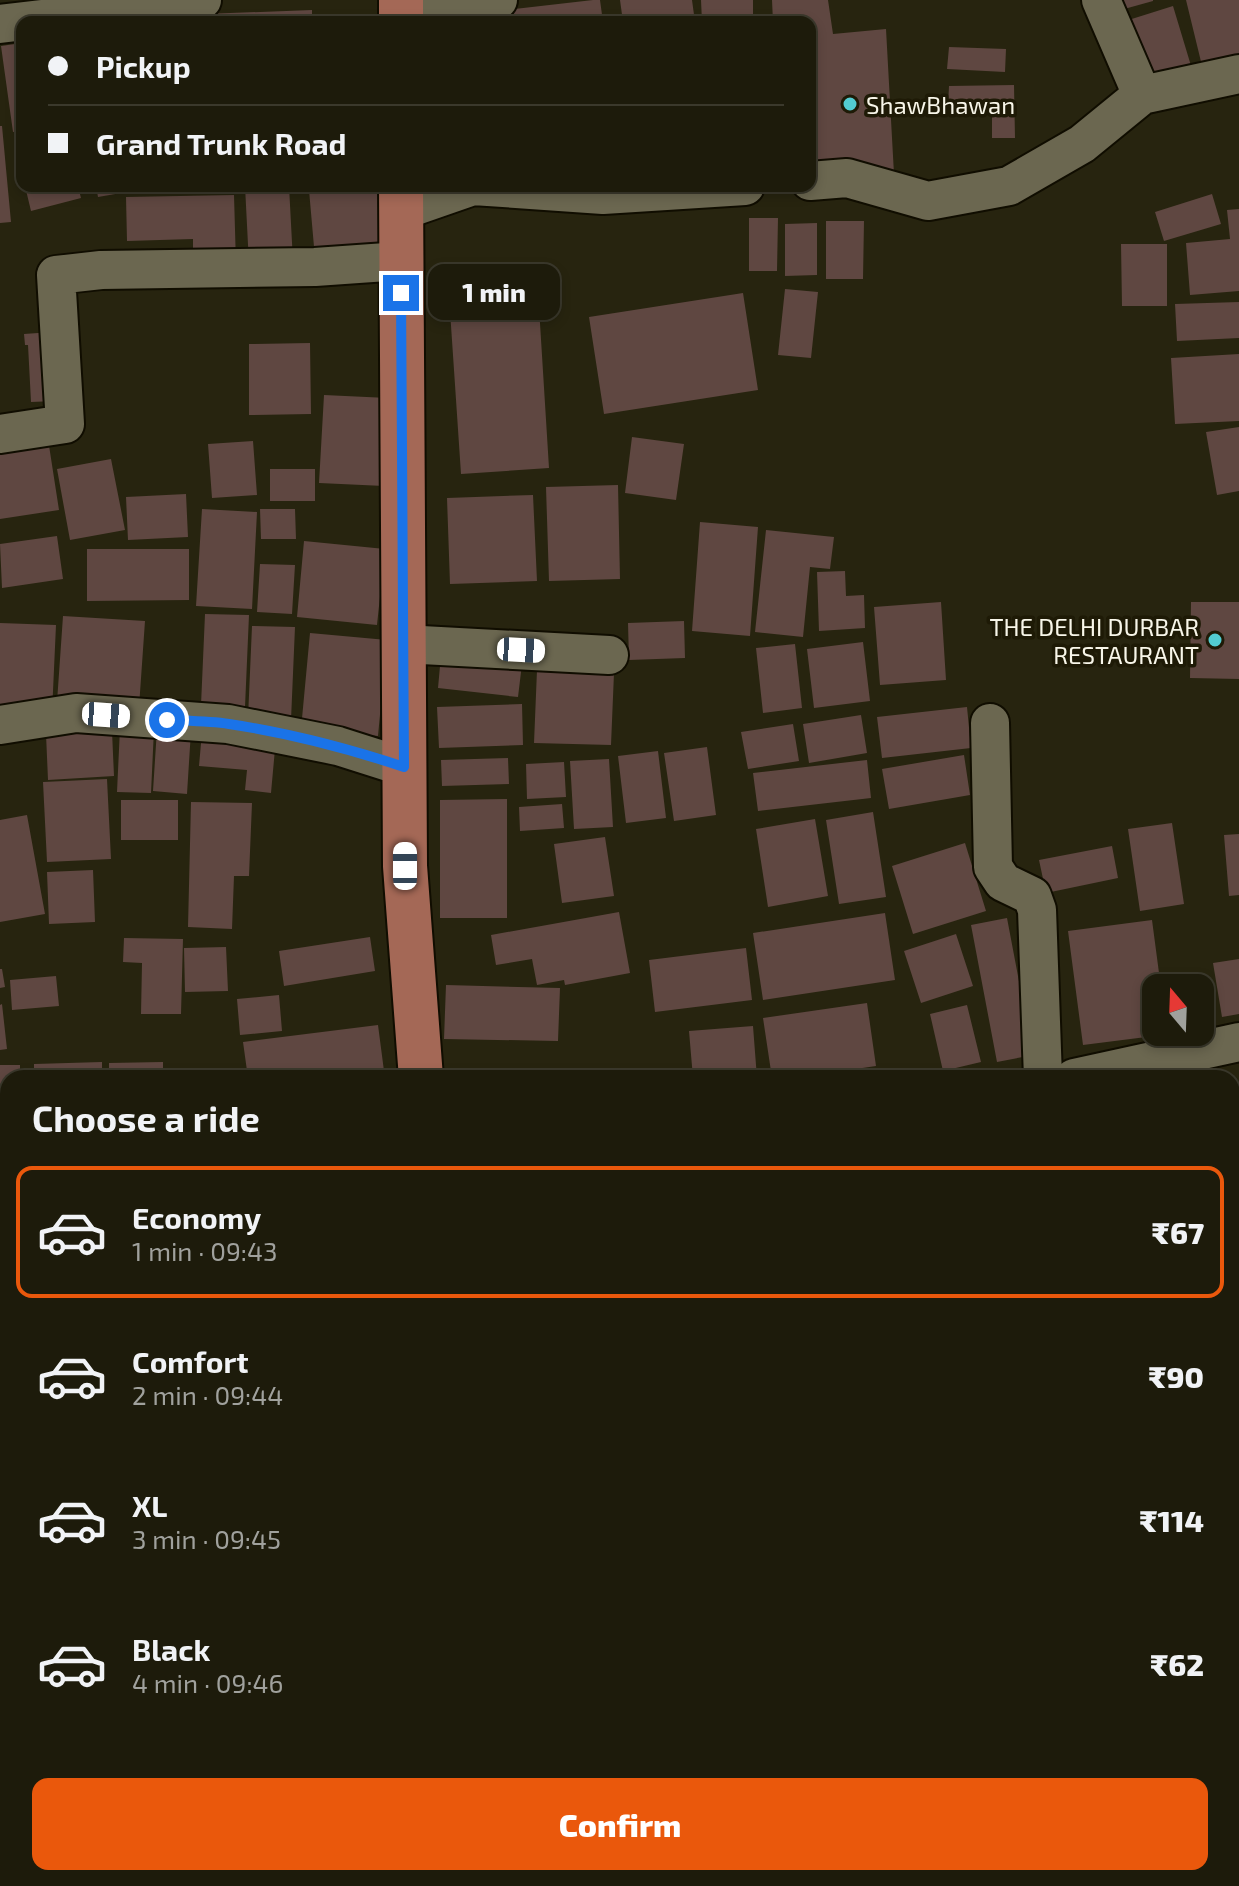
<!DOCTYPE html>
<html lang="en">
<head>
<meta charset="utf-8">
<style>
  :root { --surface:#1d1b0b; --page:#2a2819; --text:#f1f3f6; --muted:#a0a19d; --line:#3b392c; --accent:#ea580c }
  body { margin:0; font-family:"Exo 2",sans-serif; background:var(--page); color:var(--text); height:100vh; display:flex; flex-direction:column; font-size:30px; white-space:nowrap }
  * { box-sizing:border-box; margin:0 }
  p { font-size:26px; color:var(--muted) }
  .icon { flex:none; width:44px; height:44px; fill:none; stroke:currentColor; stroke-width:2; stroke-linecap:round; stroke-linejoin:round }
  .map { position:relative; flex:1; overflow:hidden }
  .drawer { position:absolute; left:0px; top:1070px; width:1240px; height:816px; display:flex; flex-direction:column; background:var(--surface); border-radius:24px 24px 0 0; box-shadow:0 4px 12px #0003,0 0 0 2px var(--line) }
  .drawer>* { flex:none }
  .guide { position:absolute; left:16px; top:16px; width:800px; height:176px; border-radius:16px; box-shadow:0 4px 12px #0003,0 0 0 2px var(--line); display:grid; align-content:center; height:176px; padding:0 32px; background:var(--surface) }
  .needle { width:52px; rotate:341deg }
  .fabs { position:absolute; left:1142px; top:974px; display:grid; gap:16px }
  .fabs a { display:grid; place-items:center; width:72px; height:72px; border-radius:16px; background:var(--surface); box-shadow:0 4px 12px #0003,0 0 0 2px var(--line); font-size:40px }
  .end { position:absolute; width:36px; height:36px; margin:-18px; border:10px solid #1a73e8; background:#fff; box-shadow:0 0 0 4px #fff }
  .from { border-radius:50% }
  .bubble { position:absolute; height:56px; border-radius:16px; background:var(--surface); box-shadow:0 4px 12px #0003,0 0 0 2px var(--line); font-size:26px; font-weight:800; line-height:56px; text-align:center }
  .car { position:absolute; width:24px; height:48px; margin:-24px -12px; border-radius:10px; box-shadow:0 0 6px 2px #0007; background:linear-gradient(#fff 24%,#345 0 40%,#fff 0 76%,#345 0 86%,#fff 0) }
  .guide b { display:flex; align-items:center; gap:28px; height:76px; font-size:30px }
  .guide b+b { border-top:2px solid var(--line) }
  .guide i { width:20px; height:20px; background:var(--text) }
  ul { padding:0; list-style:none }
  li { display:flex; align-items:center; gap:24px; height:132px; margin:0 16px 12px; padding:0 16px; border:4px solid transparent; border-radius:16px }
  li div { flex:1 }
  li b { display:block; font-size:30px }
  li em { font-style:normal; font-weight:800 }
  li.selected { border-color:var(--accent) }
  li>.icon { width:72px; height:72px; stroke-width:1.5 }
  h2 { padding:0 32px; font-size:36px; line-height:96px }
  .cta { display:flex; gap:16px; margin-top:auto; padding:16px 32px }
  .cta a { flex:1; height:92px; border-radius:16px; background:var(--accent); color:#fff; font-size:32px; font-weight:800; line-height:92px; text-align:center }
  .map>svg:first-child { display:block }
</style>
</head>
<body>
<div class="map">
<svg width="1239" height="1886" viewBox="0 0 1239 1886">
  <rect width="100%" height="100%" fill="#27240f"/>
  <path fill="#5f4741" d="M593 0H600L603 22H447L446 17Z
    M620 0H692L695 22H623Z
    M701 0H753V21L702 22Z
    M772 0H828L833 34 886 29 894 174 810 177V22H773Z
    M1114 0H1153V1L1117 11Z
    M1186 0H1239V66L1204 74Z
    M1173 6 1195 79 1142 95 1119 23Z
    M312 10V22H204V14Z
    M326 16H378V22H326Z
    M22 43V131L13 132 1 46Z
    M949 47 1006 49 1005 72 947 69Z
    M1014 85 1015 138H992V105L948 106 949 86Z
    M0 126H2L11 222 0 223Z
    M22 142V171H21L14 144Z
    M25 186H78L81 198 31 211Z
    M96 186H150V188L98 197Z
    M245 186H289L293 261 249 264Z
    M379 186 381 214 390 253 315 258 309 190Z
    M1212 194 1221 224 1164 241 1155 212Z
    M234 195 236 264 193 265V239L127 241 126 197Z
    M1239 209V291L1190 295 1186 243 1230 239 1227 210Z
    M749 218H778L777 271H749Z
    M826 221H864L863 279H826Z
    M817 223V275L785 276V224Z
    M1121 244H1167V306H1122Z
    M537 275 549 468 461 474 448 281Z
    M785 289 818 292 811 358 778 355Z
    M743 293 758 390 604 414 589 317Z
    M1239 302V338L1177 341 1175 304Z
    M52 332 55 401 31 402 28 345H25L24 334Z
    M310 343 311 414 249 415V344Z
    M1239 354V421L1175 424 1171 358Z
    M324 395 388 398 384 486 319 483Z
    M1239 427V491L1217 495 1206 432Z
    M632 437 684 444 676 500 625 493Z
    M48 439 59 510 0 519V446Z
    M253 441 257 495 212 498 208 444Z
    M111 459 125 530 70 540 57 469Z
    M270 469H315V501H270Z
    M618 485 620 579 549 581 546 487Z
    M186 494 188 537 128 540 126 497Z
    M533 495 537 581 450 584 447 498Z
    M202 509 257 512 252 609 196 606Z
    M260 509H295L296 539H261Z
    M700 522 758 527 750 636 692 631Z
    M766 530 834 537 830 569 810 567 803 637 755 632Z
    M57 536 63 579 2 588 0 544Z
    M304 541 385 549 377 625 297 617Z
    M87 549H189V600L87 601Z
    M260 564 295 565 292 614 257 612Z
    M845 571 846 596 864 595 865 628 819 631 817 572Z
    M941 602 946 680 880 685 874 607Z
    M1191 602H1239V679L1190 678Z
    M205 614 249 615 245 707 201 705Z
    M63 616 145 621 139 707 57 702Z
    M684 621 685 658 629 660 628 623Z
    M0 623 56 625 52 713 0 711Z
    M252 626 295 627 291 720 248 718Z
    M310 633 387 640 378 736 301 729Z
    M863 642 870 701 814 708 807 649Z
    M795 644 802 708 763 713 756 648Z
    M441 655 522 664 518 697 438 688Z
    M537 670 614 673 611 745 534 743Z
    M522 704 523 745 439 748 437 707Z
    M967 707 971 748 882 758 877 717Z
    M861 715 867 753 809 763 803 724Z
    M793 724 799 761 748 769 741 732Z
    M120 728 154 729 151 793 117 792Z
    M157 729 191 731 187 794 153 791Z
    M112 731 114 776 48 780 46 734Z
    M202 732 276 738 271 793 245 790 247 770 199 766Z
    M707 747 716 815 674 821 664 753Z
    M658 751 666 818 626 823 618 756Z
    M964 755 970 795 889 809 882 769Z
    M508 758 509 784 442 786 441 760Z
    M609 759 613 827 574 829 570 761Z
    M867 760 871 798 758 811 753 773Z
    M564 762 566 797 527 799 526 764Z
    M107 779 111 859 47 862 43 782Z
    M507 799V918H440V800Z
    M121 800H178V840H121Z
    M191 802 252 803 249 876H234L232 929 188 927Z
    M562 804 564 828 520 831 519 807Z
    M873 812 886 897 839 904 826 820Z
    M27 815 45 914 0 922V820Z
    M815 819 828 896 768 907 756 829Z
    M1172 823 1184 904 1140 911 1128 829Z
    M1239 834V895L1229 896 1224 835Z
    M605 837 614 896 562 903 554 844Z
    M965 843 986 911 913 934 892 866Z
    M1112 846 1118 878 1046 893 1039 860Z
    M93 870 95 922 49 924 47 872Z
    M619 912 630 973 565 985 564 980 537 985 532 959 496 965 491 935Z
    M885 913 895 980 763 1000 753 933Z
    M1007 918 1033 1055 997 1062 971 925Z
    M1152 920 1161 988H1156V1032H1169L1170 1034 1083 1045 1068 931Z
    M956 934 973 986 921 1003 904 951Z
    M370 937 375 971 284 986 279 951Z
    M124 938 183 939 181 1014H141L142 963 123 962Z
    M226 947 228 991 185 992 184 948Z
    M746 948 752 1000 655 1012 649 960Z
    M1239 959V1014L1222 1017 1213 963Z
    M0 969H2L5 987 0 988Z
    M56 976 59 1006 12 1010 10 980Z
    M446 985 560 988 558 1041 444 1039Z
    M279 995 282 1031 240 1035 237 999Z
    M867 1003 876 1066 795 1078H772L763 1018Z
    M2 1004 7 1049 0 1050V1005Z
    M967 1005 981 1062 943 1071 930 1014Z
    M378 1025 384 1071 326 1078H248L243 1042Z
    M753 1026 757 1078H693L689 1031Z
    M102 1062V1078H34V1064Z
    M163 1062V1078H109V1063Z
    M0 1065H20V1078H8V1154H0Z
    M0 1163H8V1229H0Z
    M1239 1252V1291L1232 1292V1253Z
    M8 1279V1330L0 1331V1280Z
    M1239 1357V1394L1232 1395V1359Z
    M1232 1442H1239V1490H1232Z
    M1232 1515 1239 1516V1585H1232Z
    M1232 1606H1239V1748H1232Z
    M0 1634H8V1707H0Z
    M0 1714H8V1773H0Z
    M1232 1792 1239 1793V1886H1117V1878H1232Z
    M414 1878H517L516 1886H413Z
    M529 1878H652L651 1886H528Z
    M881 1878H980V1886H881Z
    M998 1878H1083L1082 1886H998Z"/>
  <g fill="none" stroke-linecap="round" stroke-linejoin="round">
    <g stroke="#100d00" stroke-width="42">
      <path id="minor" d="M1101 0 1142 95 1239 74
        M401 4 498 0
        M0 24 202 0
        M810 181 847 178 928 201 1009 186 1082 144 1142 95
        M401 211 473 186 603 195 745 186
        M0 434 65 424 56 275 101 270 315 267 401 261
        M403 644 609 655
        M990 723 993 867 1003 882 1032 896 1037 910 1043 1078
        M0 725 76 713 228 724 338 746 404 767
        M1074 1078 1239 1042
        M0 1400 8 1405
        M1232 1506H1239
        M0 1620H8
        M1232 1766H1239
        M0 1790H8"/>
    </g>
    <g stroke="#100d00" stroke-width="48">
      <path id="major" d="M401 22V0
        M401 186 405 866 421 1078
        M374 1886 375 1878"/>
    </g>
    <use href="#minor" stroke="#6b6750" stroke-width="38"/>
    <use href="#major" stroke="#a46856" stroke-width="44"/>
  </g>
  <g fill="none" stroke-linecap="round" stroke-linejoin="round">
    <path stroke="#1a73e8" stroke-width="10" d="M167 720C188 721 209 721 229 724 289 733 347 748 404 767L401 293"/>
  </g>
  <g fill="#52ccd1" stroke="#1e1a06" stroke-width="3">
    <circle cx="850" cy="104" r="8"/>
    <circle cx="1215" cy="640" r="8"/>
  </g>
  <g text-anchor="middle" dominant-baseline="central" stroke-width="7" stroke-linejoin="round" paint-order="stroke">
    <g font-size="24" fill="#f8f6e9" stroke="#1e1a06" text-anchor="start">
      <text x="866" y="104">ShawBhawan</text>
      <text x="1199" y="626" text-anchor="end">THE DELHI DURBAR<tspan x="1199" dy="28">RESTAURANT</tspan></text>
    </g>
  </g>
</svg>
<div class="fabs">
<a><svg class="needle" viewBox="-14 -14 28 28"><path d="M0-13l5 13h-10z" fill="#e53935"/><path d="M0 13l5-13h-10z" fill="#a0a19d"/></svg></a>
</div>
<i class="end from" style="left:167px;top:720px"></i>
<i class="end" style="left:401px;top:293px"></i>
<div class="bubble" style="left:428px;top:264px;width:132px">1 min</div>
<i class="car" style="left:521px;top:650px;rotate:93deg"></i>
<i class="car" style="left:106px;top:715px;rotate:94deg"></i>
<i class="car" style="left:405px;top:866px;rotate:0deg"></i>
<div class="guide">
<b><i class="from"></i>Pickup</b>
<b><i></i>Grand Trunk Road</b>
</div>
<section class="drawer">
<h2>Choose a ride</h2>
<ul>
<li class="selected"><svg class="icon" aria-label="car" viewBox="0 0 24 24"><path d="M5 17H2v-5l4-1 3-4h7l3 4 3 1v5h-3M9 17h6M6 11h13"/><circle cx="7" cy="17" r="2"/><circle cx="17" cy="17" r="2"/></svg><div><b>Economy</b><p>1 min · 09:43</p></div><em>₹67</em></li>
<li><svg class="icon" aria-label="car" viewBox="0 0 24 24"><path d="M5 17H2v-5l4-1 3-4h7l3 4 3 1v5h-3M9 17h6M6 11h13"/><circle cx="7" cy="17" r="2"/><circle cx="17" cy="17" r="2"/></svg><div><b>Comfort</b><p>2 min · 09:44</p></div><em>₹90</em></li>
<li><svg class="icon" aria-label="car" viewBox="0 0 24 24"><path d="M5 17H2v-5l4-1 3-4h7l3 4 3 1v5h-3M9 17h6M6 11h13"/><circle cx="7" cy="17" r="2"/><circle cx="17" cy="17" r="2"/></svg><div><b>XL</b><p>3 min · 09:45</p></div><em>₹114</em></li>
<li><svg class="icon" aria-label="car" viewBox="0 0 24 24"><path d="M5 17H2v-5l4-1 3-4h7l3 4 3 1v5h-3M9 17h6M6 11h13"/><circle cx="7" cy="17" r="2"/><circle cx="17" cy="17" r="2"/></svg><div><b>Black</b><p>4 min · 09:46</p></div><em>₹62</em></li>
</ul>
<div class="cta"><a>Confirm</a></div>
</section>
</div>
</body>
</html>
